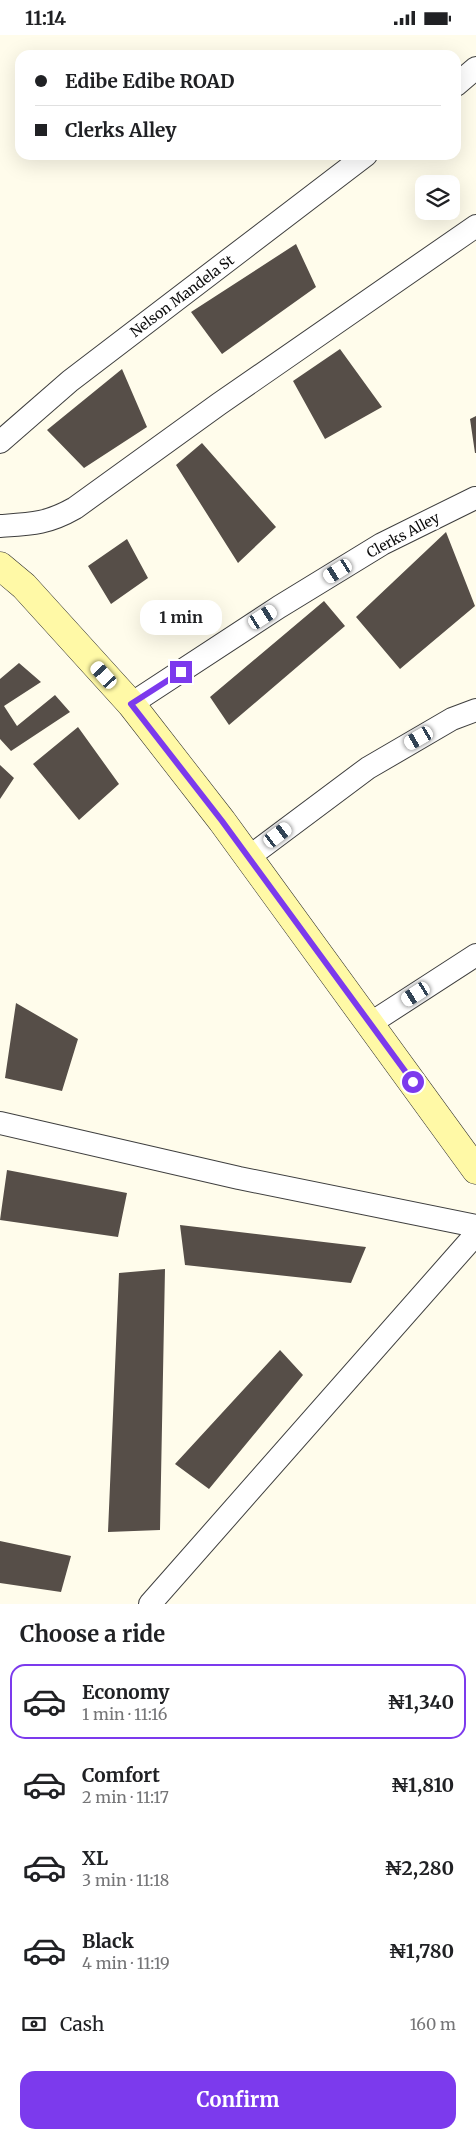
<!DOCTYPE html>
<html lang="en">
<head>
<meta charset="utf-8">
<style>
  :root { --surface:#fff; --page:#f2f2f2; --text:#202124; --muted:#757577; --line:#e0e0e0; --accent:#7c3aed }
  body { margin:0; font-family:Merriweather,serif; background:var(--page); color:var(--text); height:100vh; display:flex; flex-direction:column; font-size:19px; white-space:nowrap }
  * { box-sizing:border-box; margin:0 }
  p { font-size:16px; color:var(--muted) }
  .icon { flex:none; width:28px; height:28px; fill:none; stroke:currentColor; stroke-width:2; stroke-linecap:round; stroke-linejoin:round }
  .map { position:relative; height:1569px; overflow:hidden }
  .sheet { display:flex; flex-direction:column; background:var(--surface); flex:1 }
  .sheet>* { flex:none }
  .hud { position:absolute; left:15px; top:15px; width:446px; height:110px; border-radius:15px; box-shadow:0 5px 20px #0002; display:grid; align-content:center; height:110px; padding:0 20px; background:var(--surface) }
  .fabs { position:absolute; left:415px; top:140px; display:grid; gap:10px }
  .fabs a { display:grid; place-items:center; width:45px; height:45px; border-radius:10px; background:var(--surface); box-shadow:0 5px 20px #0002; font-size:25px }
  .end { position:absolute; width:22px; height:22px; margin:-11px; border:6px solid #7c3aed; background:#fff; box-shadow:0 0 0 2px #fff }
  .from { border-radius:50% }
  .bubble { position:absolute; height:35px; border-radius:15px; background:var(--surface); box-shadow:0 5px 20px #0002; font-size:16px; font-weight:700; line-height:35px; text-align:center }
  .car { position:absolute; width:15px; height:30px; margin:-15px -8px; border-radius:6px; box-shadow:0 0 4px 1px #0007; background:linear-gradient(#fff 24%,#345 0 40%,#fff 0 76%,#345 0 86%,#fff 0) }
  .hud b { display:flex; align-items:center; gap:18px; height:48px; font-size:19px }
  .hud b+b { border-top:1px solid var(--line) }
  .hud i { width:12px; height:12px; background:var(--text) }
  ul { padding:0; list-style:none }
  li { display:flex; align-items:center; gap:15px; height:75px; margin:0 10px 8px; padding:0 10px; border:2px solid transparent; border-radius:15px }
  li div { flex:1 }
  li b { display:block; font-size:19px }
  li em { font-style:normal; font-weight:700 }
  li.current { border-color:var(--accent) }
  li>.icon { width:45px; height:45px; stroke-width:1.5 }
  h2 { padding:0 20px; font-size:22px; line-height:60px }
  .pay { display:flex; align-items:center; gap:12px; height:55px; padding:0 20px; font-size:19px }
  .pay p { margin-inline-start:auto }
  .cta { display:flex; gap:10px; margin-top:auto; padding:10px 20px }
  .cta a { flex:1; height:58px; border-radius:15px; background:var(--accent); color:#fff; font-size:20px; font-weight:700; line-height:58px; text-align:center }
  .status { display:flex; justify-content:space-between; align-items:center; height:35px; padding:0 25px; background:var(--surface); direction:ltr }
  .status svg { height:14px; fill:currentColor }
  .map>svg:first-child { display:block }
</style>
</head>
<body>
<div class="status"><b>11:14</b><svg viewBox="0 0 49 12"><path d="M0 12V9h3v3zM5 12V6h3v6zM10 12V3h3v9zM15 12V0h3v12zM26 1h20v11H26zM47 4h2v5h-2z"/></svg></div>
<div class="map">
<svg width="476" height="1569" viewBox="0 0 476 1569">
  <rect width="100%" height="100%" fill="#fffceb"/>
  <path fill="#564e48" d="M296 209 316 252 222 319 191 277Z
    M340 314 382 372 325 404 293 346Z
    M122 334 147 392 84 433 47 395Z
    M476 381V418H475L470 384Z
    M202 408 276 492 238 528 176 430Z
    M446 497 475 571 400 634 356 582Z
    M127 504 148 543 111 569 88 531Z
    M324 566 345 591 229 690 210 662Z
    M19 628 41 647 4 671 17 691 55 660 70 677 11 716 0 704V644Z
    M78 692 119 749 79 785 33 729Z
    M0 730 14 743 0 764Z
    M16 968 78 1004 62 1056 5 1043Z
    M7 1135 127 1158 118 1202 0 1185Z
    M180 1190 366 1212 351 1248 185 1230Z
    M165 1234 160 1495 108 1497 119 1238Z
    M280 1315 303 1340 209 1454 175 1429Z
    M0 1506 71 1521 61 1557 0 1548Z"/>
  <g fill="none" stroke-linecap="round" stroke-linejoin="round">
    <g stroke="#3f3f3f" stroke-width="24">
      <path id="street" d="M456 50 476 33
        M0 407 70 346 366 120
        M0 491C31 489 47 489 75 473L219 369 476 191
        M131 669 279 572 382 509 475 463
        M249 822 368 733 452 684 476 675
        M371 988 476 920
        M0 1088 239 1143 476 1191
        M150 1569 476 1199"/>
    </g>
    <g stroke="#2e2e2e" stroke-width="29">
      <path id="secondary" d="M0 531 24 551 131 669 222 786 476 1135"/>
    </g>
    <use href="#street" stroke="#fff" stroke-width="22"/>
    <use href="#secondary" stroke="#fff9a6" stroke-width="28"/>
  </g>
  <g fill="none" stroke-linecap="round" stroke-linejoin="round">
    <path stroke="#7c3aed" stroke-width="6" d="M181 637 131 669 222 786 413 1047"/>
  </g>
  <g text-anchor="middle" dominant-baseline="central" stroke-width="5" stroke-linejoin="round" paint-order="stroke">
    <g font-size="14" fill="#0c0c0c" stroke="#fff">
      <text transform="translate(182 261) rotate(-37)">Nelson Mandela St</text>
      <text transform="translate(403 500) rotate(-28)">Clerks Alley</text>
    </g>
  </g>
</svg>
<div class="fabs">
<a><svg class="icon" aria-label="layers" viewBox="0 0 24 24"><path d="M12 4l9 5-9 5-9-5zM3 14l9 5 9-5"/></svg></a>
</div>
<i class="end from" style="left:413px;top:1047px"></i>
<i class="end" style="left:181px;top:637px"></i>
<div class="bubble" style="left:140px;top:565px;width:82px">1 min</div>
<i class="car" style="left:338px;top:536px;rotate:238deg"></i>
<i class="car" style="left:263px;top:582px;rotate:57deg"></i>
<i class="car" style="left:104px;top:640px;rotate:318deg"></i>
<i class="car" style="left:419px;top:703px;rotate:240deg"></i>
<i class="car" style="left:278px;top:800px;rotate:53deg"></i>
<i class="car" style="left:416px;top:959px;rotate:237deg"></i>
<div class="hud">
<b><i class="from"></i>Edibe Edibe ROAD</b>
<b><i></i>Clerks Alley</b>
</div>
</div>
<section class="sheet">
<h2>Choose a ride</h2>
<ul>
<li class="current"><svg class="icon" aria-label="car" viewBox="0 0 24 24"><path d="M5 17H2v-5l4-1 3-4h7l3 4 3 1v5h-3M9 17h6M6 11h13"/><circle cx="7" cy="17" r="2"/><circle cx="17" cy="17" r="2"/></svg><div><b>Economy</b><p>1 min · 11:16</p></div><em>₦1,340</em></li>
<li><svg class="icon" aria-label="car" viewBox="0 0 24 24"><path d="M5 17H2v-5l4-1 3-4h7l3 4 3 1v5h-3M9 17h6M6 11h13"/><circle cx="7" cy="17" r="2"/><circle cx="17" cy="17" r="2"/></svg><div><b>Comfort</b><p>2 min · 11:17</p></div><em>₦1,810</em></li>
<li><svg class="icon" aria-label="car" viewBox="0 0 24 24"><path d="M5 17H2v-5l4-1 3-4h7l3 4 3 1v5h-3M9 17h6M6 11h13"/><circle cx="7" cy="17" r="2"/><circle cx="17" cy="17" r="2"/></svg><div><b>XL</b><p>3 min · 11:18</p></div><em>₦2,280</em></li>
<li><svg class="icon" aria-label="car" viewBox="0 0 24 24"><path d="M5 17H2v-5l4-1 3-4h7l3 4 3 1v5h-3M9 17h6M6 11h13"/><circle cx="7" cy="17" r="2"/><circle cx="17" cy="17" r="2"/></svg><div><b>Black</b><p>4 min · 11:19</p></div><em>₦1,780</em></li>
</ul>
<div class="pay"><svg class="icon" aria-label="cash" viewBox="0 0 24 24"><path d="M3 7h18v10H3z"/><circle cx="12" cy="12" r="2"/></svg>Cash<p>160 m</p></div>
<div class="cta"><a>Confirm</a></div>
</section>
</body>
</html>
